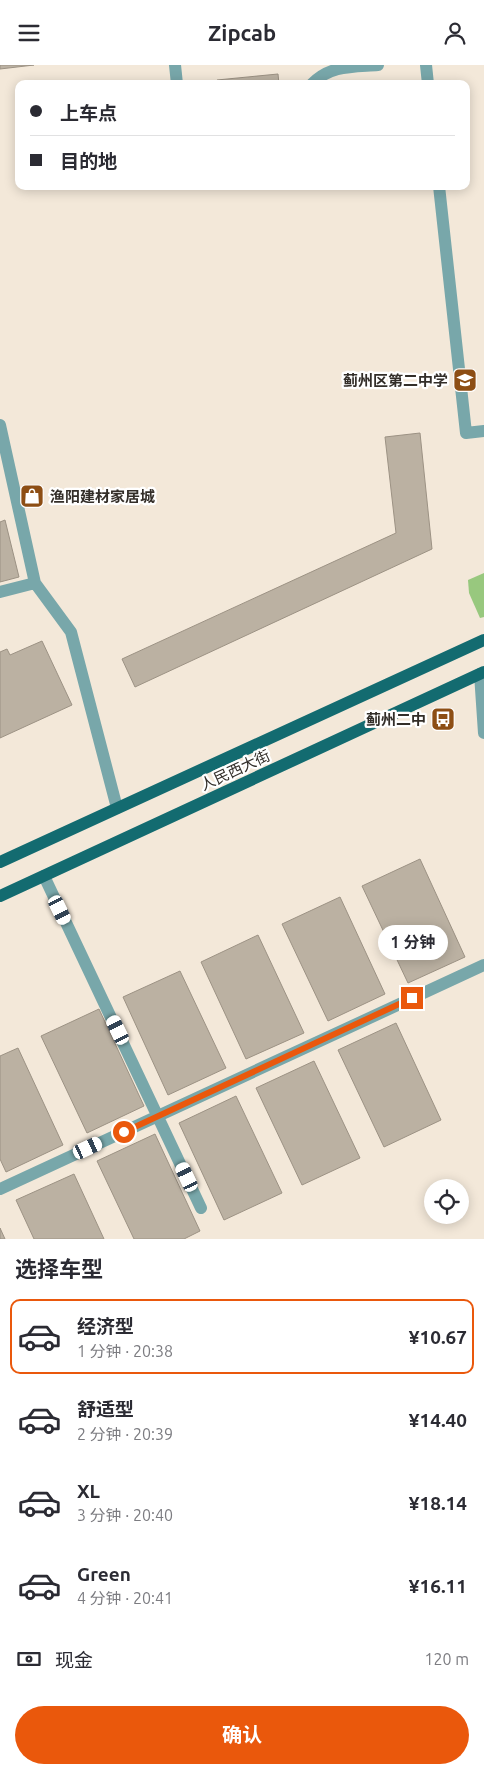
<!DOCTYPE html>
<html lang="zh">
<head>
<meta charset="utf-8">
<style>
  :root { --surface:#fff; --page:#f2f2f3; --text:#2b2b33; --muted:#7c7c81; --line:#e1e1e2; --accent:#ea580c }
  body { margin:0; font-family:Ubuntu,"Noto Sans SC",sans-serif; background:var(--page); color:var(--text); height:100vh; display:flex; flex-direction:column; font-size:19px; white-space:nowrap }
  * { box-sizing:border-box; margin:0 }
  p { font-size:16px; color:var(--muted) }
  .icon { flex:none; width:28px; height:28px; fill:none; stroke:currentColor; stroke-width:2; stroke-linecap:round; stroke-linejoin:round }
  .map { position:relative; height:1174px; overflow:hidden }
  .side { display:flex; flex-direction:column; background:var(--surface); flex:1 }
  .side>* { flex:none }
  .top-card { position:absolute; left:15px; top:15px; width:455px; height:110px; border-radius:10px; box-shadow:0 2px 12px #0003; display:grid; align-content:center; height:110px; padding:0 15px; background:var(--surface) }
  .tools { position:absolute; left:424px; top:1114px; display:grid; gap:10px }
  .tools a { display:grid; place-items:center; width:45px; height:45px; border-radius:50%; background:var(--surface); box-shadow:0 2px 12px #0003; font-size:25px }
  .end { position:absolute; width:22px; height:22px; margin:-11px; border:6px solid #ea580c; background:#fff; box-shadow:0 0 0 2px #fff }
  .from { border-radius:50% }
  .bubble { position:absolute; height:35px; border-radius:18px; background:var(--surface); box-shadow:0 2px 12px #0003; font-size:16px; font-weight:700; line-height:35px; text-align:center }
  .car { position:absolute; width:15px; height:30px; margin:-15px -8px; border-radius:6px; box-shadow:0 0 4px 1px #0007; background:linear-gradient(#fff 24%,#345 0 40%,#fff 0 76%,#345 0 86%,#fff 0) }
  .top-card b { display:flex; align-items:center; gap:18px; height:48px; font-size:19px }
  .top-card b+b { border-top:1px solid var(--line) }
  .top-card i { width:12px; height:12px; background:var(--text) }
  ul { padding:0; list-style:none }
  li { display:flex; align-items:center; gap:15px; height:75px; margin:0 10px 8px; padding:0 5px; border:2px solid transparent; border-radius:10px }
  li div { flex:1 }
  li b { display:block; font-size:19px }
  li em { font-style:normal; font-weight:700 }
  li.current { border-color:var(--accent) }
  li>.icon { width:45px; height:45px; stroke-width:1.5 }
  h2 { padding:0 15px; font-size:22px; line-height:60px }
  .pay { display:flex; align-items:center; gap:12px; height:55px; padding:0 15px; font-size:19px }
  .pay p { margin-inline-start:auto }
  .action { display:flex; gap:10px; margin-top:auto; padding:10px 15px }
  .action a { flex:1; height:58px; border-radius:30px; background:var(--accent); color:#fff; font-size:20px; font-weight:700; line-height:58px; text-align:center }
  header { display:flex; justify-content:space-between; align-items:center; height:65px; padding:0 15px; background:var(--surface); font-size:22px; font-weight:700 }
  .map>svg:first-child { display:block }
</style>
</head>
<body>
<header><svg class="icon" aria-label="menu" viewBox="0 0 24 24"><path d="M4 6h16M4 12h16M4 18h16"/></svg>Zipcab<svg class="icon" aria-label="person" viewBox="0 0 24 24"><circle cx="12" cy="8" r="4"/><path d="M4 21q1-7 8-7t8 7"/></svg></header>
<div class="map">
<svg width="484" height="1174" viewBox="0 0 484 1174">
  <rect width="100%" height="100%" fill="#f3e8d9"/>
  <path fill="#98c87e" d="M484 508V552L480 553 469 528 468 515Z"/>
  <path fill="#bbb1a2" stroke="#9c9284" d="M0 0H34L0 4Z
    M278 9 279 19H217V15Z
    M131 121H159L132 124Z
    M420 368 432 484 135 622 122 594 396 468 385 372Z
    M5 455 19 512 0 517V457Z
    M42 576 72 640 0 673V587L7 584 10 590Z
    M420 794 465 892 408 918 362 821Z
    M340 832 385 929 328 956 282 859Z
    M258 870 304 968 246 994 201 897Z
    M180 906 226 1003 168 1030 123 932Z
    M99 944 144 1041 87 1068 41 971Z
    M396 958 441 1055 384 1082 338 985Z
    M18 983 63 1080 6 1107 0 1094V991Z
    M314 996 360 1093 302 1120 256 1023Z
    M236 1031 282 1128 224 1155 179 1058Z
    M155 1069 200 1166 184 1174H134L97 1096Z
    M74 1109 104 1174H34L16 1135Z
    M0 1163 5 1174H0Z"/>
  <g fill="none" stroke-linecap="round" stroke-linejoin="round">
    <path stroke="#78a7aa" stroke-width="12" d="M175 0 177 19
      M426 0 428 19
      M312 19C330 0 353 2 378 0
      M439 121 466 368 484 366
      M0 360 35 518 71 567 117 743
      M0 527 35 518
      M480 609 484 668
      M44 811 201 1143
      M0 1124 484 900"/>
    <path stroke="#136b70" stroke-width="12" d="M0 797 484 575
      M0 831 484 607"/>
  </g>
  <g fill="none" stroke-linecap="round" stroke-linejoin="round">
    <path stroke="#ea580c" stroke-width="6" d="M124 1067 412 933"/>
  </g>
  <defs>
    <g id="school-square" transform="scale(1.25)"><rect x="-9" y="-9" width="18" height="18" rx="4" fill="#8d4e14" stroke="#fff"/><path d="M0-5L7-2L0 1L-7-2ZM-4 1L0 2.5L4 1V4Q0 6-4 4Z" fill="#fff"/></g>
    <g id="shop-square" transform="scale(1.25)"><rect x="-9" y="-9" width="18" height="18" rx="4" fill="#8d4e14" stroke="#fff"/><path d="M-5-2.5h2.3a2.7 3.5 0 0 1 5.4 0H5L5.5 6h-11ZM-1.5-2.5h3a1.5 2.3 0 0 0-3 0Z" fill="#fff"/></g>
    <g id="bus-square" transform="scale(1.25)"><rect x="-9" y="-9" width="18" height="18" rx="4" fill="#8d4e14" stroke="#fff"/><path d="M-5-6H5V4H4V6H2V4H-2V6H-4V4H-5ZM-3.5-4V0h7V-4ZM-3.5 1.2v1.5H-2V1.2ZM2 1.2v1.5H3.5V1.2Z" fill="#fff"/></g>
  </defs>
  <g fill-rule="evenodd">
    <use href="#school-square" x="465" y="315"/>
    <use href="#shop-square" x="32" y="431"/>
    <use href="#bus-square" x="443" y="654"/>
  </g>
  <g text-anchor="middle" dominant-baseline="central" stroke-width="4.5" stroke-linejoin="round" paint-order="stroke">
    <g font-size="15" font-weight="bold" fill="#332e29" stroke="#fff" text-anchor="end">
      <text x="448" y="315">蓟州区第二中学</text>
      <text x="50" y="431" text-anchor="start">渔阳建材家居城</text>
      <text x="426" y="654">蓟州二中</text>
    </g>
    <g font-size="15" fill="#332e29" stroke="#fff">
      <text transform="translate(235 705) rotate(-25)">人民西大街</text>
    </g>
  </g>
</svg>
<div class="tools">
<a><svg class="icon" aria-label="locate" viewBox="0 0 24 24"><circle cx="12" cy="12" r="6"/><path d="M12 2v4M12 18v4M2 12h4M18 12h4"/></svg></a>
</div>
<i class="end from" style="left:124px;top:1067px"></i>
<i class="end" style="left:412px;top:933px"></i>
<div class="bubble" style="left:378px;top:860px;width:70px">1 分钟</div>
<i class="car" style="left:60px;top:845px;rotate:154deg"></i>
<i class="car" style="left:118px;top:965px;rotate:334deg"></i>
<i class="car" style="left:88px;top:1083px;rotate:65deg"></i>
<i class="car" style="left:187px;top:1112px;rotate:335deg"></i>
<div class="top-card">
<b><i class="from"></i>上车点</b>
<b><i></i>目的地</b>
</div>
</div>
<section class="side">
<h2>选择车型</h2>
<ul>
<li class="current"><svg class="icon" aria-label="car" viewBox="0 0 24 24"><path d="M5 17H2v-5l4-1 3-4h7l3 4 3 1v5h-3M9 17h6M6 11h13"/><circle cx="7" cy="17" r="2"/><circle cx="17" cy="17" r="2"/></svg><div><b>经济型</b><p>1 分钟 · 20:38</p></div><em>¥10.67</em></li>
<li><svg class="icon" aria-label="car" viewBox="0 0 24 24"><path d="M5 17H2v-5l4-1 3-4h7l3 4 3 1v5h-3M9 17h6M6 11h13"/><circle cx="7" cy="17" r="2"/><circle cx="17" cy="17" r="2"/></svg><div><b>舒适型</b><p>2 分钟 · 20:39</p></div><em>¥14.40</em></li>
<li><svg class="icon" aria-label="car" viewBox="0 0 24 24"><path d="M5 17H2v-5l4-1 3-4h7l3 4 3 1v5h-3M9 17h6M6 11h13"/><circle cx="7" cy="17" r="2"/><circle cx="17" cy="17" r="2"/></svg><div><b>XL</b><p>3 分钟 · 20:40</p></div><em>¥18.14</em></li>
<li><svg class="icon" aria-label="car" viewBox="0 0 24 24"><path d="M5 17H2v-5l4-1 3-4h7l3 4 3 1v5h-3M9 17h6M6 11h13"/><circle cx="7" cy="17" r="2"/><circle cx="17" cy="17" r="2"/></svg><div><b>Green</b><p>4 分钟 · 20:41</p></div><em>¥16.11</em></li>
</ul>
<div class="pay"><svg class="icon" aria-label="cash" viewBox="0 0 24 24"><path d="M3 7h18v10H3z"/><circle cx="12" cy="12" r="2"/></svg>现金<p>120 m</p></div>
<div class="action"><a>确认</a></div>
</section>
</body>
</html>
